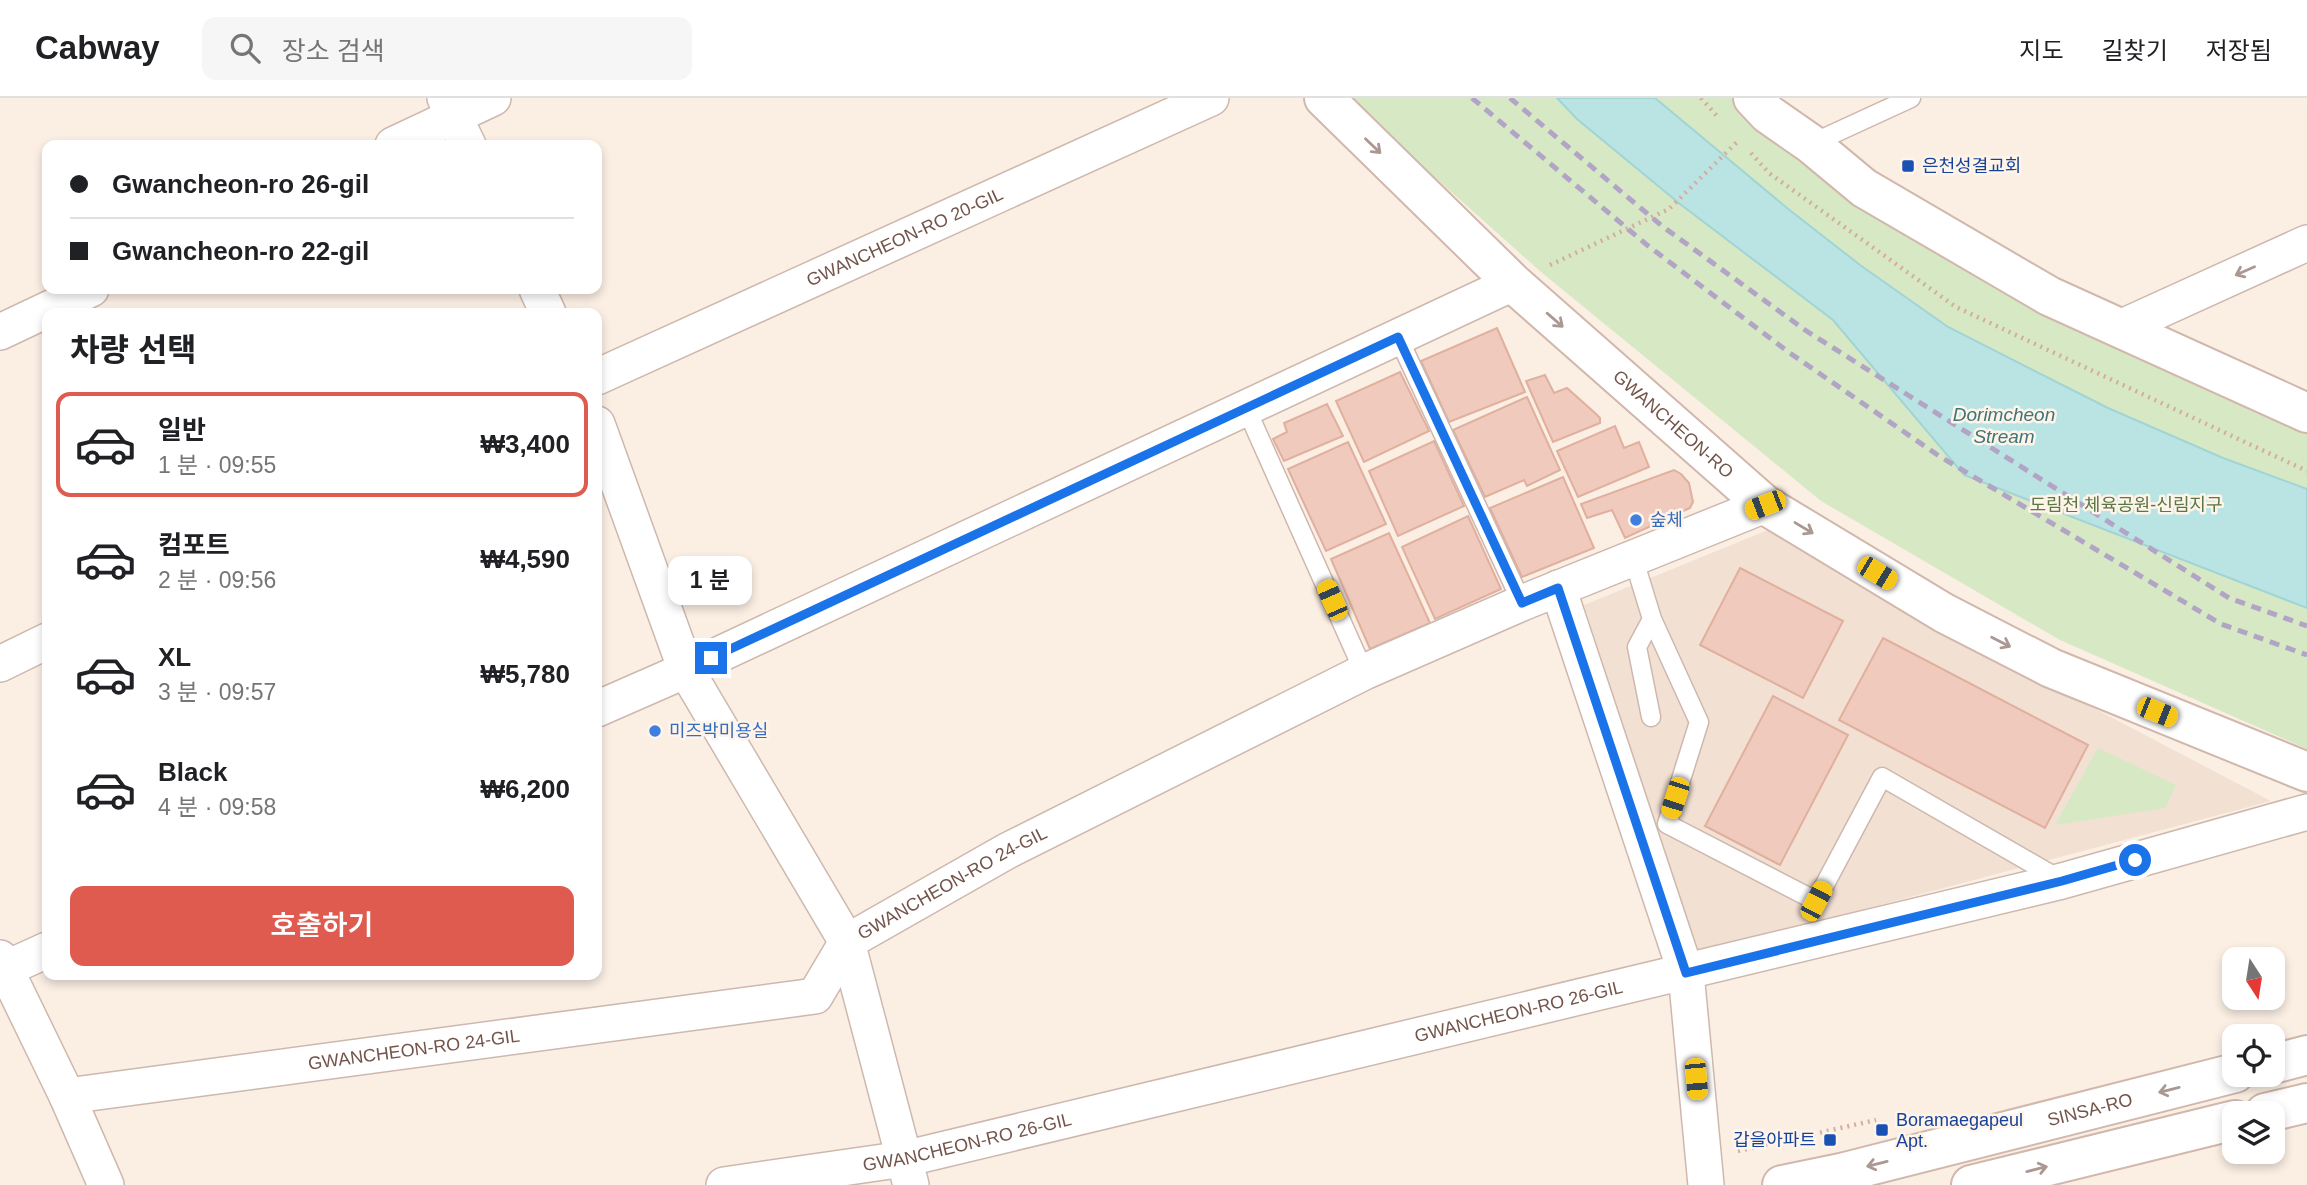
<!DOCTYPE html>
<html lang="ko">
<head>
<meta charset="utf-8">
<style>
  :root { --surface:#fff; --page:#f6f6f6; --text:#202124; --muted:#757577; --line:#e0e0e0; --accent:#e05b4f }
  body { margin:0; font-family:Arial,"Noto Sans KR",sans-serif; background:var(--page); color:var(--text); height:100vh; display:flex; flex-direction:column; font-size:26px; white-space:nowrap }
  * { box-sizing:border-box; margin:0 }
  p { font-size:23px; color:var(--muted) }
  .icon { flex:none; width:38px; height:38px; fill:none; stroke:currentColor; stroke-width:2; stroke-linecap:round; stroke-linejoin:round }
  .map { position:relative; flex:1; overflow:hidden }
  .drawer { position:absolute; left:42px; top:210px; width:560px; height:672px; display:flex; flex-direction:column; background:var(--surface); border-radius:14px; box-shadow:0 4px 10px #0003 }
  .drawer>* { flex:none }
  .guide { position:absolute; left:42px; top:42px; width:560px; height:154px; border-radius:14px; box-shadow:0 4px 10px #0003; display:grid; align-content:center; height:154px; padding:0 28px; background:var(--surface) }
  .needle { width:46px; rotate:168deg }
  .buttons { position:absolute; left:2222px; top:849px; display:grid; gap:14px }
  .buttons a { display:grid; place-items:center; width:63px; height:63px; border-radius:14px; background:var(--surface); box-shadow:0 4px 10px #0003; font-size:35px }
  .end { position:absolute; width:32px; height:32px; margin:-16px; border:9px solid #1a73e8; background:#fff; box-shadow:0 0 0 4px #fff }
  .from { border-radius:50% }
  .bubble { position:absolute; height:49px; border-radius:14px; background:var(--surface); box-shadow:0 4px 10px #0003; font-size:23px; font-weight:600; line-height:49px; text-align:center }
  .car { position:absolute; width:21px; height:42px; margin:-21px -10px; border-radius:9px; box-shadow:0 0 5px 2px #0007; background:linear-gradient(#f5c518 24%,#345 0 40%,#f5c518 0 76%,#345 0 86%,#f5c518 0) }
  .guide b { display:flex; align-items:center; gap:24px; height:66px; font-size:26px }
  .guide b+b { border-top:2px solid var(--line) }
  .guide i { width:18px; height:18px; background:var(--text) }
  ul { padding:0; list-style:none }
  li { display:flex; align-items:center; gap:21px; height:105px; margin:0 14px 10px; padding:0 14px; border:4px solid transparent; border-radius:14px }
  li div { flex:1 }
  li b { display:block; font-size:26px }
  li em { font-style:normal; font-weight:600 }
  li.on { border-color:var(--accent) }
  li>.icon { width:63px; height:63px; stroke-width:1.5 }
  h2 { padding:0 28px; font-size:32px; line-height:84px }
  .cta { display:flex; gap:14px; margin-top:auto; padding:14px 28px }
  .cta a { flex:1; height:80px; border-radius:14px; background:var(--accent); color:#fff; font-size:28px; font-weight:600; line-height:80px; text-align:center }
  header { display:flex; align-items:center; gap:42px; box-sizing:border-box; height:98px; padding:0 35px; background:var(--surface); border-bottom:2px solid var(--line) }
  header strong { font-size:33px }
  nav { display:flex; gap:38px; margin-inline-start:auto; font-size:24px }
  .search { width:490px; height:63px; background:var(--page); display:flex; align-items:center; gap:18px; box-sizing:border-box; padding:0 24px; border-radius:14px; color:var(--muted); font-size:26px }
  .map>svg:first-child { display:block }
</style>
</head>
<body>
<header>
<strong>Cabway</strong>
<div class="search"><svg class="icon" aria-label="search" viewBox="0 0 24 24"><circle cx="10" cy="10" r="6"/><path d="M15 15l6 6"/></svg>장소 검색</div>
<nav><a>지도</a><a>길찾기</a><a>저장됨</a></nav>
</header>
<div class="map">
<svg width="2307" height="1087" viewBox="0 0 2307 1087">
  <rect width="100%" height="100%" fill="#fbefe4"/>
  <path fill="#f2e0d3" d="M1768 432 1979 550 2271 703 1696 856 1584 507Z"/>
  <path fill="#d7e8c4" d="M1346 0H1738L2307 331V651L2060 542 1821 403 1541 174Z
    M2098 650 2176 687 2165 710 2055 727Z"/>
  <path fill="#bae4e4" stroke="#a1d4d5" stroke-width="2" d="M1557 0H1655L1787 110 1860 167 1948 229 2108 310 2223 360 2307 391V510L1964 377 1833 222 1680 106 1577 21Z"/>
  <path fill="#efcabd" stroke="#e1af9e" stroke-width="2" d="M1497 230 1525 294 1449 324 1421 263Z
    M1400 274 1429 333 1364 364 1336 303Z
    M1545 277 1554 295 1567 290 1595 315 1600 320V325L1553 344 1526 283Z
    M1527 299 1560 372 1527 388 1524 382 1485 399 1453 332Z
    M1327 306 1343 338 1284 363 1273 341 1287 334 1284 325Z
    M1615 328 1624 350 1639 344 1649 369 1578 399 1557 353Z
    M1434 343 1464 408 1398 438 1369 373Z
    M1348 344 1386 426 1326 453 1288 371Z
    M1674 372 1681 376 1689 385 1693 404 1690 410 1625 440 1612 412 1587 420 1581 406Z
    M1563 379 1594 450 1522 479 1490 410Z
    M1468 418 1501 491 1435 521 1402 449Z
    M1389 435 1430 525 1370 551 1331 461Z
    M1740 470 1843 523 1803 600 1700 547Z
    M1883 540 2088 647 2045 730 1839 622Z
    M1773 598 1848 637 1780 767 1705 728Z"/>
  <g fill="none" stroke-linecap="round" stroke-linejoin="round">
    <g stroke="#ceb8ae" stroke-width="21">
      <path id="lane" d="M1811 46 1911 0
        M1398 239 1522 505
        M1246 310 1364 574
        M1633 459 1652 521 1699 624 1667 726 1816 803 1882 679 2059 781
        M1651 619 1637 549 1652 521"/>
    </g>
    <g stroke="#ceb8ae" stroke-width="38">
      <g id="street">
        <path d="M445 0 468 47"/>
        <path d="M393 47 493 0"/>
        <path d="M537 191 548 215"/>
        <path d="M2120 230 2307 145"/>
        <path d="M0 234 91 191"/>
        <path id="s1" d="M597 279 1211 0"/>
        <path d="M597 326 686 572 847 844 911 1087"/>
        <path d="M1558 490 1686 875 1706 1087"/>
        <path d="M0 566 47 543"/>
        <path d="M597 611 686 572 1513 185"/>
        <path d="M0 860 67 998 106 1087"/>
        <path d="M0 871H5L47 852"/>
        <path id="s2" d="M67 998 815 898 847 844 1007 753 1364 574 1522 505 1765 407"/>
        <path id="s3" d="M724 1087 904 1061 2062 783 2307 714"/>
      </g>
    </g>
    <g stroke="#d1b7ac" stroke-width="42">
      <g id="secondary">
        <path id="s4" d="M1324 0 1513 185 1765 407 1944 515 2051 570 2307 674"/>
        <path d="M1753 0 1768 16 1811 46 1864 90 2049 198 2307 315"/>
        <path d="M2273 966 2307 957"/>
        <path d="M2265 1015 2307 1005"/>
        <path id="s5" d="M1782 1087 1845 1074 2235 975"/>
        <path d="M1971 1087 2235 1022"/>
      </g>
    </g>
    <path stroke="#d4ada1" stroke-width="4.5" stroke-dasharray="2 5" stroke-linecap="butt" d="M1701 0 1717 18
      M1751 55 1769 75 1956 209 2307 373
      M1550 167 1669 111 1739 42
      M1738 1053 1876 1022"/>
    <use href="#lane" stroke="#fff" stroke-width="18"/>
    <use href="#street" stroke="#fff" stroke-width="35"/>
    <use href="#secondary" stroke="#fff" stroke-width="38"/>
    <path stroke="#b1a4c4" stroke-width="5" stroke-dasharray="10 7" stroke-linecap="butt" d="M1472 0 1647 147 1787 253 1939 358 2221 526 2307 557
      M1510 0 1662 128 1805 232 2229 500 2307 528"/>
  </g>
  <defs><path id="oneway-shaft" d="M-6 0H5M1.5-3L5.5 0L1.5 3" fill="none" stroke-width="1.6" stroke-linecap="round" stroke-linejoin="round" transform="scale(1.75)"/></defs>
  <g stroke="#ab9893">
    <use href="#oneway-shaft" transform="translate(1373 48) rotate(44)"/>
    <use href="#oneway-shaft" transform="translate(2245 173) rotate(156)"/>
    <use href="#oneway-shaft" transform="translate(1555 222) rotate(41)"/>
    <use href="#oneway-shaft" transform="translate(1804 430) rotate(31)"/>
    <use href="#oneway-shaft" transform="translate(2001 544) rotate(27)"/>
    <use href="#oneway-shaft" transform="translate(2169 992) rotate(166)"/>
    <use href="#oneway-shaft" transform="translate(1877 1066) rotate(166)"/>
    <use href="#oneway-shaft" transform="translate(2037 1071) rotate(-14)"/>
  </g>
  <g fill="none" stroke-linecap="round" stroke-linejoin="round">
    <path stroke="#1a73e8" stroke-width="9" d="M711 560 1398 239 1522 505 1558 490 1686 875 2062 783 2135 762"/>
  </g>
  <g fill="#1a4fb4" stroke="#fef4ea" stroke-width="2.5">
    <rect x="1901" y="61" width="14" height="14" rx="3.5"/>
    <rect x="1875" y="1025" width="14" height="14" rx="3.5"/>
    <rect x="1823" y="1035" width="14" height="14" rx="3.5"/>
  </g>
  <g fill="#3f7fe0" stroke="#fef4ea" stroke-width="2.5">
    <circle cx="1636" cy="422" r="7"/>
    <circle cx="655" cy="633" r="7"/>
  </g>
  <g text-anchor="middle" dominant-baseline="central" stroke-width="5" stroke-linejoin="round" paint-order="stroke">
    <g font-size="18" fill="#164399" stroke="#fef4ea" text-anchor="start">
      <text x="1922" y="68">은천성결교회</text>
      <text x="1896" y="1022">Boramaegapeul<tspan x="1896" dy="21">Apt.</tspan></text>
      <text x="1816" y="1042" text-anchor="end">갑을아파트</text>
    </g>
    <g font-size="18" fill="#73544b" stroke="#fef4ea">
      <text stroke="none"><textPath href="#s1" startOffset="338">GWANCHEON-RO 20-GIL</textPath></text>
      <text stroke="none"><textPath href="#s4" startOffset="478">GWANCHEON-RO</textPath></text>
      <text stroke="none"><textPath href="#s2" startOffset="938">GWANCHEON-RO 24-GIL</textPath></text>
      <text stroke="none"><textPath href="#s3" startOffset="814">GWANCHEON-RO 26-GIL</textPath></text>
      <text stroke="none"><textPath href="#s2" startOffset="350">GWANCHEON-RO 24-GIL</textPath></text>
      <text stroke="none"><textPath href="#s5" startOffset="317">SINSA-RO</textPath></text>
      <text stroke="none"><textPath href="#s3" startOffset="247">GWANCHEON-RO 26-GIL</textPath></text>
    </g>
    <g font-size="18" fill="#5a7843" stroke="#fef4ea">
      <text x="2126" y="407">도림천 체육공원-신림지구</text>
    </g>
    <g font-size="18" fill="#366cbe" stroke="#fef4ea" text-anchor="start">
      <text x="1650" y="422">숲체</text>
      <text x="669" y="633">미즈박미용실</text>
    </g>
    <g font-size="19" font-style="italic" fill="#407678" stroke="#fef4ea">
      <text x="2004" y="316">Dorimcheon<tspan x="2004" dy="22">Stream</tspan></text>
    </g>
  </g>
</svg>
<div class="buttons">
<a><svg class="needle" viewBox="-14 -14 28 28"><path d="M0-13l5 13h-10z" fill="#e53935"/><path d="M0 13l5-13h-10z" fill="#757577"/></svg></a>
<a><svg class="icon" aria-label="locate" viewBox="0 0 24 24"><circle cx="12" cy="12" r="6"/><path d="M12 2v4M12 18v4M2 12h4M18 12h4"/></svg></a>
<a><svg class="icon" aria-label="layers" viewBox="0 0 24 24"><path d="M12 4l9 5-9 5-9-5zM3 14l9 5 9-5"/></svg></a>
</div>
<i class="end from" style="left:2135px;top:762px"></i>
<i class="end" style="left:711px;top:560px"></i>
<div class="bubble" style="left:668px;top:458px;width:84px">1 분</div>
<i class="car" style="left:1765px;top:407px;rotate:249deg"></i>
<i class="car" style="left:1877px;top:475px;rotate:121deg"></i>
<i class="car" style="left:1332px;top:502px;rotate:336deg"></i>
<i class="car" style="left:2157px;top:614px;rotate:112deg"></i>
<i class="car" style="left:1675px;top:700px;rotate:198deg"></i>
<i class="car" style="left:1816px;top:803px;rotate:28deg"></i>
<i class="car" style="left:1696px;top:981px;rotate:175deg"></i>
<div class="guide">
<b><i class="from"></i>Gwancheon-ro 26-gil</b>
<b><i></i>Gwancheon-ro 22-gil</b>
</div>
<section class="drawer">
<h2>차량 선택</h2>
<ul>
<li class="on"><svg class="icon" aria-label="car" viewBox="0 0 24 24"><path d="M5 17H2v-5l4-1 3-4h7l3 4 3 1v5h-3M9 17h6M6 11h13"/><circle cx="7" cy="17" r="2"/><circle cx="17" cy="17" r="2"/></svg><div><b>일반</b><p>1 분 · 09:55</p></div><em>₩3,400</em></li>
<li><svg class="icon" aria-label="car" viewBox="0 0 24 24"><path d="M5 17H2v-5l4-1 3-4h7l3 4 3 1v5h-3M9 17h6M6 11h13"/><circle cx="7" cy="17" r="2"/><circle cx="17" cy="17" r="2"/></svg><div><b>컴포트</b><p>2 분 · 09:56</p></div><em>₩4,590</em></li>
<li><svg class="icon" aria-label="car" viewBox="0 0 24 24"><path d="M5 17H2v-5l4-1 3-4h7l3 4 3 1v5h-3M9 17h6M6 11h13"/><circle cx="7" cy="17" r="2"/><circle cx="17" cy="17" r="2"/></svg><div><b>XL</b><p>3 분 · 09:57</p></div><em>₩5,780</em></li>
<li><svg class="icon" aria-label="car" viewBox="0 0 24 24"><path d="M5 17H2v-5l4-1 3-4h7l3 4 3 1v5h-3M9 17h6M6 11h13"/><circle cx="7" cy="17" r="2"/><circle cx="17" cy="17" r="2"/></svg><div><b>Black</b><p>4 분 · 09:58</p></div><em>₩6,200</em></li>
</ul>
<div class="cta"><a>호출하기</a></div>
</section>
</div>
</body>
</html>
